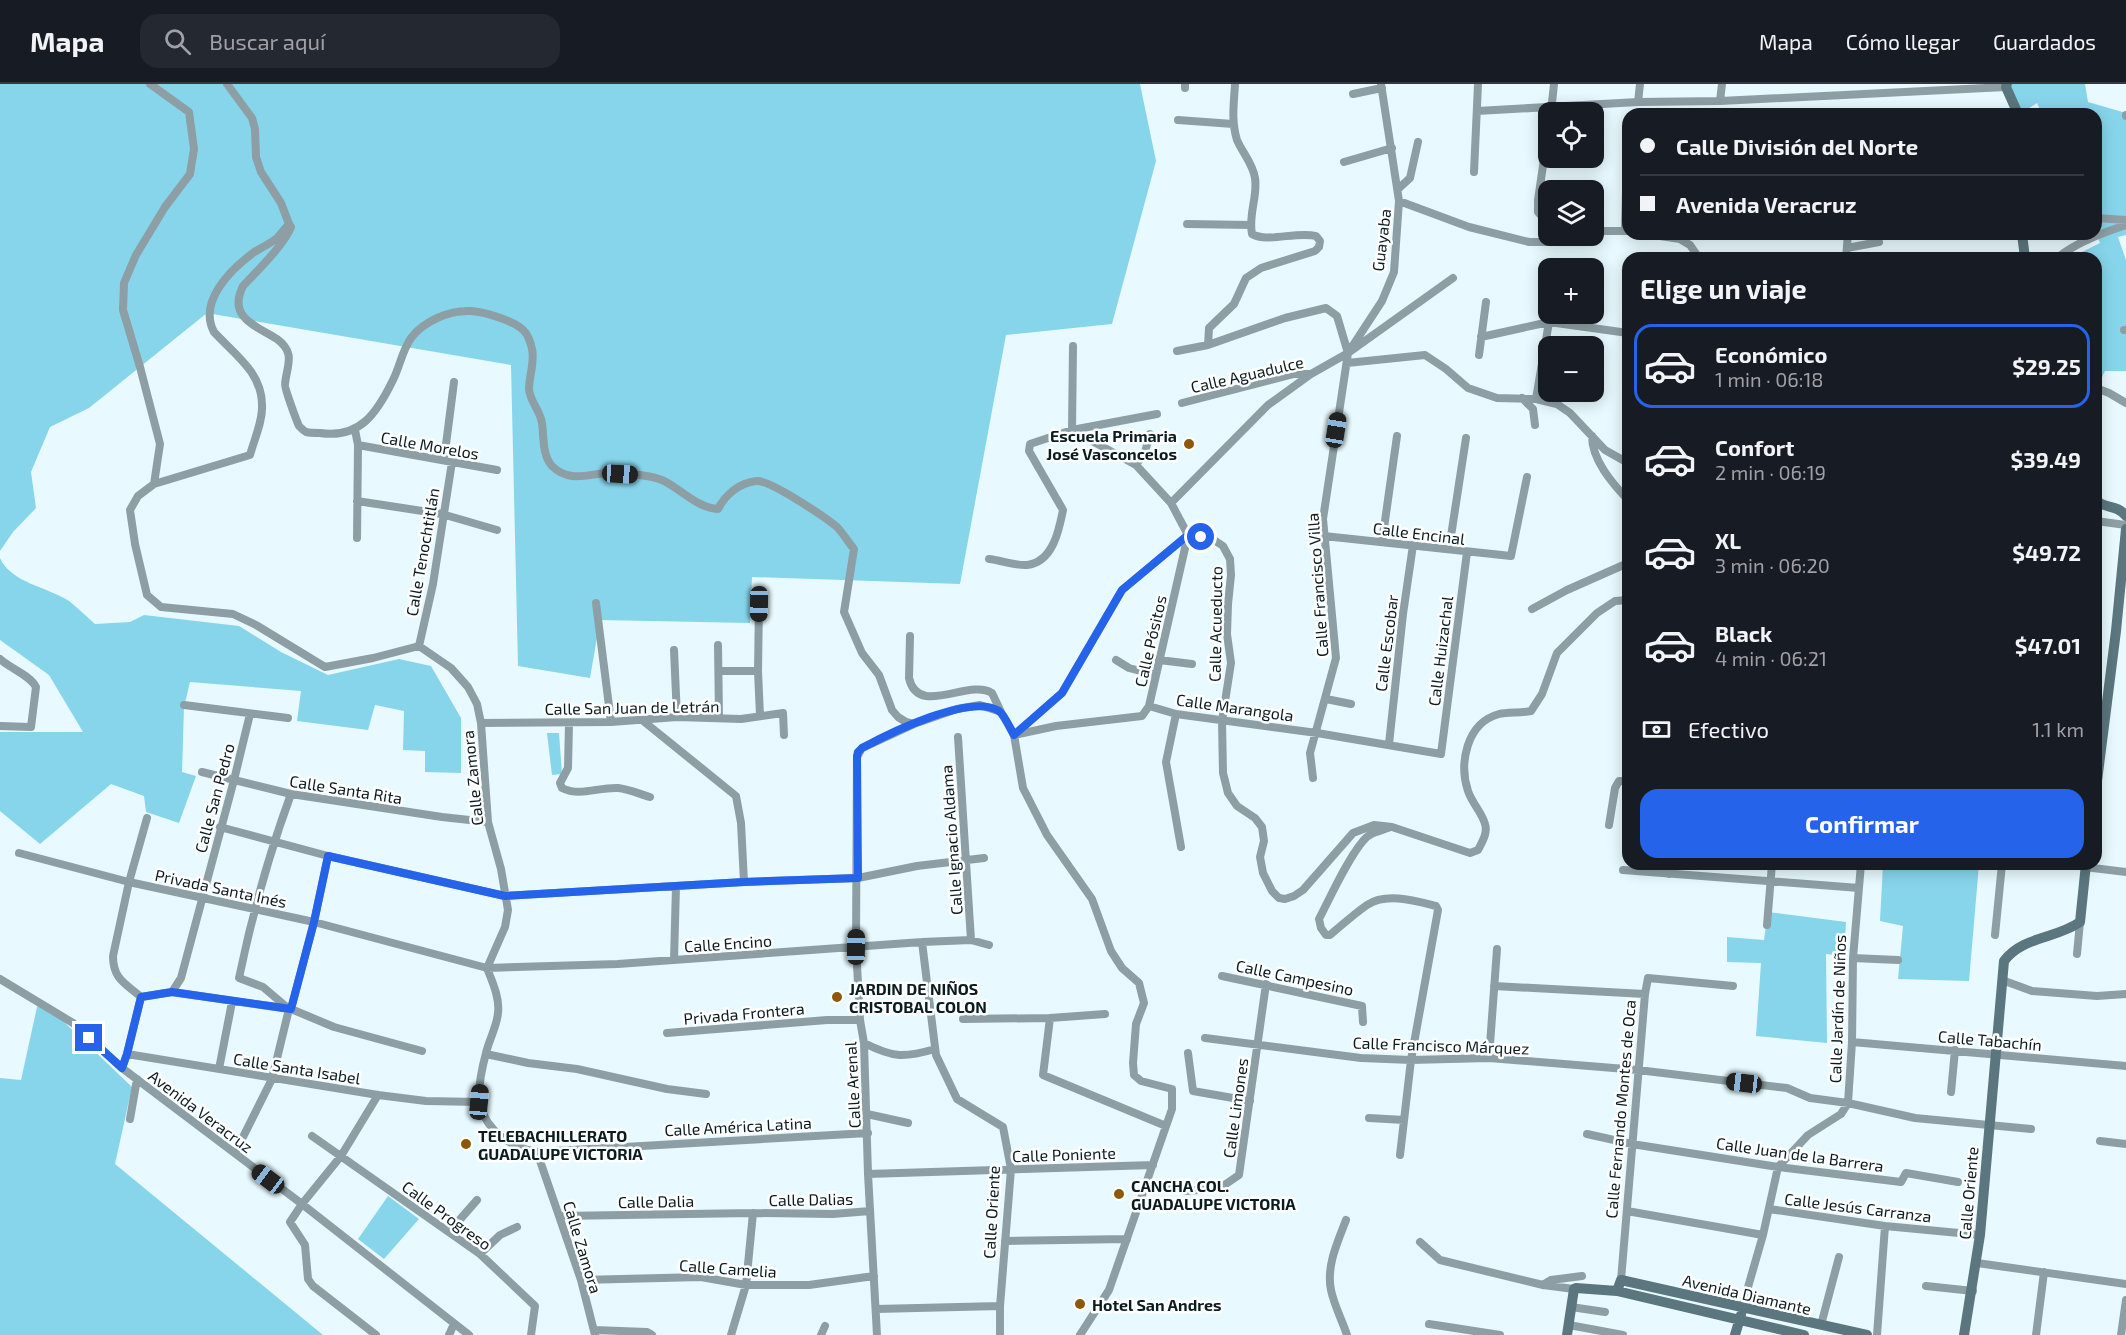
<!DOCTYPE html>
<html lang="es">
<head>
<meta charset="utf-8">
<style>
  :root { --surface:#171b24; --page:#242831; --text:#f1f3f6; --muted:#9ea1a6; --line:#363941; --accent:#2563eb }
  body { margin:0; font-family:"Exo 2",sans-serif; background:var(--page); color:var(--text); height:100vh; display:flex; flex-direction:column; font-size:22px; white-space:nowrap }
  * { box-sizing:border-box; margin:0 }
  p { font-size:20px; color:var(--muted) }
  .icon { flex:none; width:33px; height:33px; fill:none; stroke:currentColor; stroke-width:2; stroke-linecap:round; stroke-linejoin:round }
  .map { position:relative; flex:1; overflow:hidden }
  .panel { position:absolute; left:1622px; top:168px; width:480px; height:618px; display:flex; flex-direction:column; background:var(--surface); border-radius:18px; box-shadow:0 3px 15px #0003 }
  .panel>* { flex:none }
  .hud { position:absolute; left:1622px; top:24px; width:480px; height:132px; border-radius:18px; box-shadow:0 3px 15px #0003; display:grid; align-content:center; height:132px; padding:0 18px; background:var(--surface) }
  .controls { position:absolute; left:1538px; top:18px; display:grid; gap:12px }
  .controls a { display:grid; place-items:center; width:66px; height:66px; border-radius:12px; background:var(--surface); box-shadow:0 3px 15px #0003; font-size:30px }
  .end { position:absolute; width:27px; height:27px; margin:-14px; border:8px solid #2563eb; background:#fff; box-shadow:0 0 0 3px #fff }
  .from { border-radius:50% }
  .car { position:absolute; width:18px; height:36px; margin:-18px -9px; border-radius:8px; box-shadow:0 0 4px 2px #0007; background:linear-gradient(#222 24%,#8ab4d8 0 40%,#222 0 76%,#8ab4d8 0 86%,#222 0) }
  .hud b { display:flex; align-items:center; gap:21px; height:57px; font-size:22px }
  .hud b+b { border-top:2px solid var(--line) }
  .hud i { width:15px; height:15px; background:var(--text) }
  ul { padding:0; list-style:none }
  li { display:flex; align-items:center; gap:18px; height:84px; margin:0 12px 9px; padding:0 6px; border:3px solid transparent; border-radius:18px }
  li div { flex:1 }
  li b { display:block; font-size:22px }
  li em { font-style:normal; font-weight:700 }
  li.active { border-color:var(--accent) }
  li>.icon { width:54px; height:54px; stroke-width:1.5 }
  h2 { padding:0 18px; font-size:27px; line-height:72px }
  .pay { display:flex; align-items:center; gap:15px; height:66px; padding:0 18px; font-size:22px }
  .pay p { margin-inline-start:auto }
  .cta { display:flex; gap:12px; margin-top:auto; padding:12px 18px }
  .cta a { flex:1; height:69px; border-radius:18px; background:var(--accent); color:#fff; font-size:24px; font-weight:700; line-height:69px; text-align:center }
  header { display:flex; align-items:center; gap:36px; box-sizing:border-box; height:84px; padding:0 30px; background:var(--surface); border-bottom:2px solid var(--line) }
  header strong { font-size:28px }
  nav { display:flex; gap:33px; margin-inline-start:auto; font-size:21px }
  .search { width:420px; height:54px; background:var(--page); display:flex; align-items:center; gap:15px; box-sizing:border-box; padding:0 21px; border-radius:18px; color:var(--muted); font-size:22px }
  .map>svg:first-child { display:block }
</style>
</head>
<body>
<header>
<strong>Mapa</strong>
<div class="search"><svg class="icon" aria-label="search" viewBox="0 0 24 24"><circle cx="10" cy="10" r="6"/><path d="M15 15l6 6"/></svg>Buscar aquí</div>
<nav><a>Mapa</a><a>Cómo llegar</a><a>Guardados</a></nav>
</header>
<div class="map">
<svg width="2126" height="1251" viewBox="0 0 2126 1251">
  <rect width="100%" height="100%" fill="#e8faff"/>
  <path fill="#87d5eb" d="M0 0H1140L1156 77 1112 240 1006 251 960 500 752 493 750 539 600 536 590 594 518 582 511 281 207 229 89 324 50 343 31 388 36 424 13 448 0 467Z
    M2012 0H2085L2088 18 2126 29V151L2118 153 2126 176V287H2105L2097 304 2096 174H2070L2100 159 2096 149V30H2042L2037 19 2020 30 2008 16Z
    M0 474C11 499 48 503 69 517 78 524 86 532 95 540L130 538 144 531 239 542 281 568 328 591 399 575 431 582 461 634V689L425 688V667L403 666 404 627 375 621 368 646 297 637 301 607 190 598 184 623 182 688 196 692 179 739 146 728 144 712 111 700 40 760 0 727V648H83L49 591 0 556Z
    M547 649H559L562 690 552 691Z
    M1883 780H1979L1969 897 1898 895 1903 842 1880 837Z
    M1768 828 1846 838 1844 872 1826 870 1827 959 1756 952 1761 879 1727 878V853L1764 856Z
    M39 914 132 1003 115 1080 323 1251H0V994L21 996Z
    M388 1112 419 1135 384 1175 358 1155Z"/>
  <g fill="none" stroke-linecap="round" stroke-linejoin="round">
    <path stroke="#8d9fa5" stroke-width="8" d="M150 0 189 28 194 65 190 90 165 123 136 171 124 199 123 226 140 283 160 360 154 400
      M227 0 252 34 255 45 256 73 261 88 281 119 289 140C285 144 281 150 277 154 270 160 260 164 253 169 230 186 198 218 214 248 234 270 262 288 262 321 263 337 254 356 250 371L154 400 138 412 130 426 135 460 147 511 161 523 233 530 256 541 325 583 373 574 419 562
      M1185 4V0
      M1353 10 1382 4
      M1720 17 1722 0
      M1638 18 1640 0
      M1477 27 1638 18 1720 17 2006 3
      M1551 28 1554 0
      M2126 31V32
      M1178 36 1233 40
      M1548 47 1538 116V128L1548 139
      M1344 78 1392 64
      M1474 88 1478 0
      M1398 105 1410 94 1418 58
      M1399 117 1469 143 1529 158H1553L1564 152
      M2096 134 2126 136
      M289 140 291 143C284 161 257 187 243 202 227 234 257 242 277 255 296 269 287 281 285 300 284 303 297 338 299 342 301 344 304 347 306 348 310 349 315 349 320 349 360 355 377 329 393 296 400 282 402 267 411 254 424 237 449 226 471 227 485 228 516 237 525 248 528 251 531 260 532 265 535 278 529 292 529 305 530 318 540 326 542 339 544 353 542 371 552 382 569 399 588 390 608 389 618 389 629 390 640 391 647 392 655 393 662 396 680 404 697 424 718 425 725 411 740 398 757 397 770 396 825 433 837 443 843 449 848 458 854 465L844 528 862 569 879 591 892 626 898 633 906 638 914 640 957 625 980 621 1001 628 1014 651 1056 642 1142 632 1149 622 1188 451
      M1187 140 1251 141
      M1593 147H1628
      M1625 147 1626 107
      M1647 150 1680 155 1690 161 1699 174
      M1847 164 1879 158
      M1846 174 1848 150
      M2057 174C2077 158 2102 149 2126 141
      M2124 246H2126
      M1481 253 1549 238 1628 249
      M1208 261 1209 244 1234 220 1246 194 1261 184 1315 167 1319 163 1320 157 1316 152C1297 147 1267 159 1252 150 1248 131 1258 112 1255 94 1253 80 1242 68 1237 56 1231 37 1234 19 1235 0
      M1177 267 1208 261 1285 234 1326 224 1337 232 1348 269
      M1479 271 1486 218
      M1347 279 1425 271 1446 285 1468 304 1497 314 1536 315 1557 320 1570 329 1605 366 1628 379
      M2096 304 2109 309 2126 319
      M1522 314 1533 325 1535 341
      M1536 315 1549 238
      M1182 319 1294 290H1311
      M355 346 358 361 357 454
      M1072 346 1136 381 1171 419 1188 451
      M1072 346 1073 262
      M1592 352C1592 376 1612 399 1628 416
      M358 361 497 386
      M444 376 454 298
      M1136 381 1145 368 1150 350
      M357 417 442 430 497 446
      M1171 419 1268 321 1311 290 1348 269 1453 194
      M2096 437 2126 441
      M1188 451 1214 456 1223 462 1230 475 1231 491 1228 520 1227 550 1231 579 1222 637 1223 689 1228 709 1237 722 1255 734 1262 743 1264 757 1260 773 1263 789 1272 807 1279 814 1285 815 1294 812 1303 806 1353 749 1374 741 1392 743 1470 769 1478 766C1482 758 1488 749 1485 740 1482 729 1472 719 1468 707 1459 680 1466 639 1499 630 1507 628 1521 629 1531 627L1542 610 1557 569 1597 529 1615 517 1628 516
      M1324 452 1511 472 1527 393
      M1382 458 1397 352
      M1449 465 1466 354
      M989 475C1000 476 1016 482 1027 481 1053 478 1059 446 1063 426L1029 367 1030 360 1072 346 1157 330
      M596 519 611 638
      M759 520 758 587 760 632
      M1532 525 1567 506 1628 479
      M910 552 909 594C918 634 969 594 992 609L1001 628
      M718 561 719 634
      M419 562 451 584 468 603 477 620 481 639 488 738 501 785 508 826 505 843 487 884C492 897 500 914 498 929 497 942 489 956 486 969 482 984 477 1005 480 1020 486 1047 512 1064 537 1068L868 1049
      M419 562 433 500 452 378
      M674 566 677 633
      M0 575C11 585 30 591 36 603L31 643 0 642
      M1116 576 1129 584 1156 591
      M1159 576 1192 580
      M720 587H758
      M1326 615 1351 620
      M184 621 288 634
      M1149 622 1176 630 1317 649 1441 670 1467 468
      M1176 630 1166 678 1181 763
      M642 636 736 712 741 739 744 798
      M481 639 611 638 677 633 741 635 783 629 784 651
      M569 639 568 684 560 699 562 704C580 713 598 703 618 704 628 705 640 710 650 713
      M958 653 971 856
      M1389 660 1403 530 1413 461
      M202 688 291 710 442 733 488 738
      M1313 694 1310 669 1336 574 1323 435 1348 269 1382 217 1394 188 1399 117 1381 0
      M1609 741 1615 704 1619 697H1628
      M220 743 328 772 505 812 744 798 858 794 917 782 984 774
      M1388 744C1379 747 1369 749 1363 757 1347 776 1331 812 1319 835L1321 844 1326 851H1330C1342 841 1354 830 1367 821 1386 808 1416 817 1436 822L1438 826 1411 976 1400 1071
      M19 769 129 798 314 838 487 884 618 880 922 858 971 856 989 861
      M2085 783 2126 788
      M1623 786 1859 804
      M1669 790 1671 780
      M1767 841 1772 780
      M1995 851 2002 780
      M922 858 936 971 957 1015 1003 1043 1011 1085 1000 1222V1251
      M2077 870 2080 838
      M1853 874 1898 876
      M674 876 676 802
      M1222 892 1362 922 1363 938
      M0 895 73 939 122 984 302 1120 469 1251
      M2002 896 2032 907 2097 912 2126 910
      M1494 902 1645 910
      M172 908 181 894 234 696 250 630
      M141 913C125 899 113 895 113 872L129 798 147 734
      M141 913 172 908 289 925
      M289 925 263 903 239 894C252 831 269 770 291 710
      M291 925 334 943 422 967
      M1050 934 1043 991 1166 1042
      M963 935 1050 934 1105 930
      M667 949 827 936H860
      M1205 954 1361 974 1411 976 1489 974 1638 986 1787 1004 1810 1014 1848 1019 1915 1034 2031 1045
      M1852 958 2126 982
      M864 959C894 974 904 974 935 965
      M1188 969 1193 1007 1250 1017
      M127 970 141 913
      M486 970 528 979 577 985 667 1005 706 1010
      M1489 974 1497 865
      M122 984 127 970 378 1011 426 1017 479 1018
      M219 985 232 918
      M1951 1008 1955 966
      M867 1030 908 1039
      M1369 1034 1404 1036
      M130 1035 137 995
      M1587 1050 1632 1060 1778 1083 1901 1098 1906 1089 1958 1098
      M312 1052 480 1170 535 1222 531 1251
      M2100 1057 2126 1060
      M537 1068 581 1196 595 1251
      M235 1069 272 995 289 925H291L314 838 328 772
      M868 1090 1153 1081
      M1148 1098 1186 1107 1220 1104 1239 1091 1266 900
      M1769 1125 1885 1142 1980 1151
      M1627 1127 1763 1151
      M560 1132 753 1129 833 1130 870 1127
      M1346 1136C1338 1157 1326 1182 1331 1206 1334 1221 1342 1236 1347 1251
      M449 1148 477 1116
      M1005 1157 1127 1155
      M1420 1158 1440 1176 1543 1201 1574 1205
      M480 1170 500 1151 517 1143
      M1977 1179 2126 1200
      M581 1196 701 1193 746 1201H809L874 1192
      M1621 1196 1645 910 1648 894 1733 902
      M1543 1201 1551 1196 1582 1192
      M1926 1202 1973 1207
      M1571 1223 1605 1228
      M1742 1224 1763 1151 1778 1083 1808 1051 1841 1030 1848 1019 1852 958 1853 874 1861 780
      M876 1225 1000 1222
      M1429 1240 1500 1251
      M1569 1241 1623 1251
      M1821 1241 1839 1173
      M594 1246 647 1248 652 1251
      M376 1251 313 1202 308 1195 305 1161 290 1138 302 1120 341 1072 378 1011
      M449 1251 454 1240
      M731 1251 746 1201 753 1129
      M821 1251 825 1242
      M877 1251 868 1090 864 959 860 936 856 863 857 673 862 664 914 640
      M1080 1251 1109 1206 1172 1025V1005L1141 997 1134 991 1133 979 1136 940 1144 919 1139 899 1122 884 1111 867 1092 815 1047 751 1023 704 1014 651 1062 609 1122 506 1188 451
      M1877 1251 1885 1142
      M2036 1251 2044 1188
      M2121 1251 2126 1216"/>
    <path stroke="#5b767e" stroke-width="10" d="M2007 0 2006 3 2018 30
      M2022 150 2025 174
      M2096 416C2104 425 2117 420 2126 432
      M2096 705 2116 547 2126 445
      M1617 1207 1621 1196 1867 1251
      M1567 1251 1574 1205 1576 1204 1617 1207 1804 1251
      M1735 1251 1741 1231
      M1964 1251 1980 1151 2004 877C2023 852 2056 855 2080 838L2086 780"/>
  </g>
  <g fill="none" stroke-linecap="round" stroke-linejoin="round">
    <path stroke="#2563eb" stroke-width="8" d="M89 954 122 984 127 970 141 913 172 908 291 925 314 838 328 772 505 812 744 798 858 794 857 672 858 668 862 664C890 649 970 609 999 627 1005 632 1010 644 1014 651L1062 609 1122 506 1188 451 1201 453"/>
  </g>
  <g fill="#8e580b" stroke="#fff" stroke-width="2">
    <circle cx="1189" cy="360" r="6"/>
    <circle cx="837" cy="913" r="6"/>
    <circle cx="466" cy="1060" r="6"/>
    <circle cx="1119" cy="1110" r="6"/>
    <circle cx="1080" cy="1220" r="6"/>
  </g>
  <g text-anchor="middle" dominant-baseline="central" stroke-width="5" stroke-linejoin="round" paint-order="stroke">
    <g font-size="16" fill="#0b1c21" stroke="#fff">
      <text transform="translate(1381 156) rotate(-83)">Guayaba</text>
      <text transform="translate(1247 290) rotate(-13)">Calle Aguadulce</text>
      <text transform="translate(430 361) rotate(10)">Calle Morelos</text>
      <text transform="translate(1419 449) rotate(7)">Calle Encinal</text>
      <text transform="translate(422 468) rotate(-80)">Calle Tenochtitlán</text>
      <text transform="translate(1317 501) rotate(-94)">Calle Francisco Villa</text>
      <text transform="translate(1215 540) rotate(-89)">Calle Acueducto</text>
      <text transform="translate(1150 557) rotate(-77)">Calle Pósitos</text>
      <text transform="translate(1386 559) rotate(-83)">Calle Escobar</text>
      <text transform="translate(1440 567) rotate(-83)">Calle Huizachal</text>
      <text transform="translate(632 623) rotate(-1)">Calle San Juan de Letrán</text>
      <text transform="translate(1235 623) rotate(8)">Calle Marangola</text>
      <text transform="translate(472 694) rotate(-96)">Calle Zamora</text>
      <text transform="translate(346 705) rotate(9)">Calle Santa Rita</text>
      <text transform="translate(214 714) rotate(-75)">Calle San Pedro</text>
      <text transform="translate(951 756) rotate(-94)">Calle Ignacio Aldama</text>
      <text transform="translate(221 804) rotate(12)">Privada Santa Inés</text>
      <text transform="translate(728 859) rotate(-4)">Calle Encino</text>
      <text transform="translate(1295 893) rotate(12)">Calle Campesino</text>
      <text transform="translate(1837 925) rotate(-88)">Calle Jardín de Niños</text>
      <text transform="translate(744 929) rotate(-5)">Privada Frontera</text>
      <text transform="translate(1990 956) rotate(5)">Calle Tabachín</text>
      <text transform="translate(1441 961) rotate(2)">Calle Francisco Márquez</text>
      <text transform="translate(297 984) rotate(9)">Calle Santa Isabel</text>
      <text transform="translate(852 1001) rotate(-93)">Calle Arenal</text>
      <text transform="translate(1235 1024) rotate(-82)">Calle Limones</text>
      <text transform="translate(1620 1025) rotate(-85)">Calle Fernando Montes de Oca</text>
      <text transform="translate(201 1027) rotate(37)">Avenida Veracruz</text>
      <text transform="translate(738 1042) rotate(-3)">Calle América Latina</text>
      <text transform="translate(1064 1070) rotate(-2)">Calle Poniente</text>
      <text transform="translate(1800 1070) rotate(8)">Calle Juan de la Barrera</text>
      <text transform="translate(1968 1109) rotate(-85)">Calle Oriente</text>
      <text transform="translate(811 1115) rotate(-1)">Calle Dalias</text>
      <text transform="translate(656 1117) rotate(-1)">Calle Dalia</text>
      <text transform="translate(1858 1123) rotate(7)">Calle Jesús Carranza</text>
      <text transform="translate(991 1128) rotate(-87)">Calle Oriente</text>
      <text transform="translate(447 1131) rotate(36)">Calle Progreso</text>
      <text transform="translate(583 1163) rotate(73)">Calle Zamora</text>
      <text transform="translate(728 1184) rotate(4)">Calle Camelia</text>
      <text transform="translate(1747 1210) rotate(13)">Avenida Diamante</text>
    </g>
    <g font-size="16" font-weight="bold" fill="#0b1c21" stroke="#fff" text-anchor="start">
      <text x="1177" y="351" text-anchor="end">Escuela Primaria<tspan x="1177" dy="18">José Vasconcelos</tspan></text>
      <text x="849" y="904">JARDIN DE NIÑOS<tspan x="849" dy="18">CRISTOBAL COLON</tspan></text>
      <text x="478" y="1051">TELEBACHILLERATO<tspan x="478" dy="18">GUADALUPE VICTORIA</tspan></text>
      <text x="1131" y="1101">CANCHA COL.<tspan x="1131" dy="18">GUADALUPE VICTORIA</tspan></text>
      <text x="1092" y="1220">Hotel San Andres</text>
    </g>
  </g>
</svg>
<div class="controls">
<a><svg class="icon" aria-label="locate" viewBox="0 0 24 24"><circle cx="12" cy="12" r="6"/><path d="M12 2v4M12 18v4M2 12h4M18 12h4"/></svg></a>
<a><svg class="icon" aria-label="layers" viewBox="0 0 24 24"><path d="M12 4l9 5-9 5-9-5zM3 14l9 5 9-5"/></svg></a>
<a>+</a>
<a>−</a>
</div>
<i class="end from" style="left:1201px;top:453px"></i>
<i class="end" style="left:89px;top:954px"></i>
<i class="car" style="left:1336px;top:346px;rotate:9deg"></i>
<i class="car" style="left:620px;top:390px;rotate:93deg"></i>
<i class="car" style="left:759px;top:520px;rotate:181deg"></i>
<i class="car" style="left:856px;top:863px;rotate:1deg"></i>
<i class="car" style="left:1744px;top:999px;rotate:277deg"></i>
<i class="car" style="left:479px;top:1018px;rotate:5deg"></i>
<i class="car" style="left:268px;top:1095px;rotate:307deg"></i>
<div class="hud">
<b><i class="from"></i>Calle División del Norte</b>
<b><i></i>Avenida Veracruz</b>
</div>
<section class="panel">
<h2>Elige un viaje</h2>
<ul>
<li class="active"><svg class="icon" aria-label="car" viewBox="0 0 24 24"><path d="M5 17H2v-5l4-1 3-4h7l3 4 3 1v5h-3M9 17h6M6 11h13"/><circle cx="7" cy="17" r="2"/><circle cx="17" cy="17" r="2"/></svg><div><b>Económico</b><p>1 min · 06:18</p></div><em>$29.25</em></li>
<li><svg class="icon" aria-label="car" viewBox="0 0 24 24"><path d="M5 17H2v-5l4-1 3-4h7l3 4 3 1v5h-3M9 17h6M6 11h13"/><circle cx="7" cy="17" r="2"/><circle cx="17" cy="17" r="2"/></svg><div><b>Confort</b><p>2 min · 06:19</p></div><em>$39.49</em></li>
<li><svg class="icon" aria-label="car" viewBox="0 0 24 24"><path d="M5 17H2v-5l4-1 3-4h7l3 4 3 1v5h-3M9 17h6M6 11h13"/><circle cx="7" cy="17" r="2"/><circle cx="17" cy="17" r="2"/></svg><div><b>XL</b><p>3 min · 06:20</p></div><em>$49.72</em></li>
<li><svg class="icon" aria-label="car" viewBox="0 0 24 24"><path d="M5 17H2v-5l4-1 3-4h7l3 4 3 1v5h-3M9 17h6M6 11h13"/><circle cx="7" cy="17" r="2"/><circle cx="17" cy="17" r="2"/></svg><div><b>Black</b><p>4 min · 06:21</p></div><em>$47.01</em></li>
</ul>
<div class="pay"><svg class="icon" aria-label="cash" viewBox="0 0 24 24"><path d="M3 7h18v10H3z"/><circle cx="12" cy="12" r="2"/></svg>Efectivo<p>1.1 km</p></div>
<div class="cta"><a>Confirmar</a></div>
</section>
</div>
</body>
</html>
